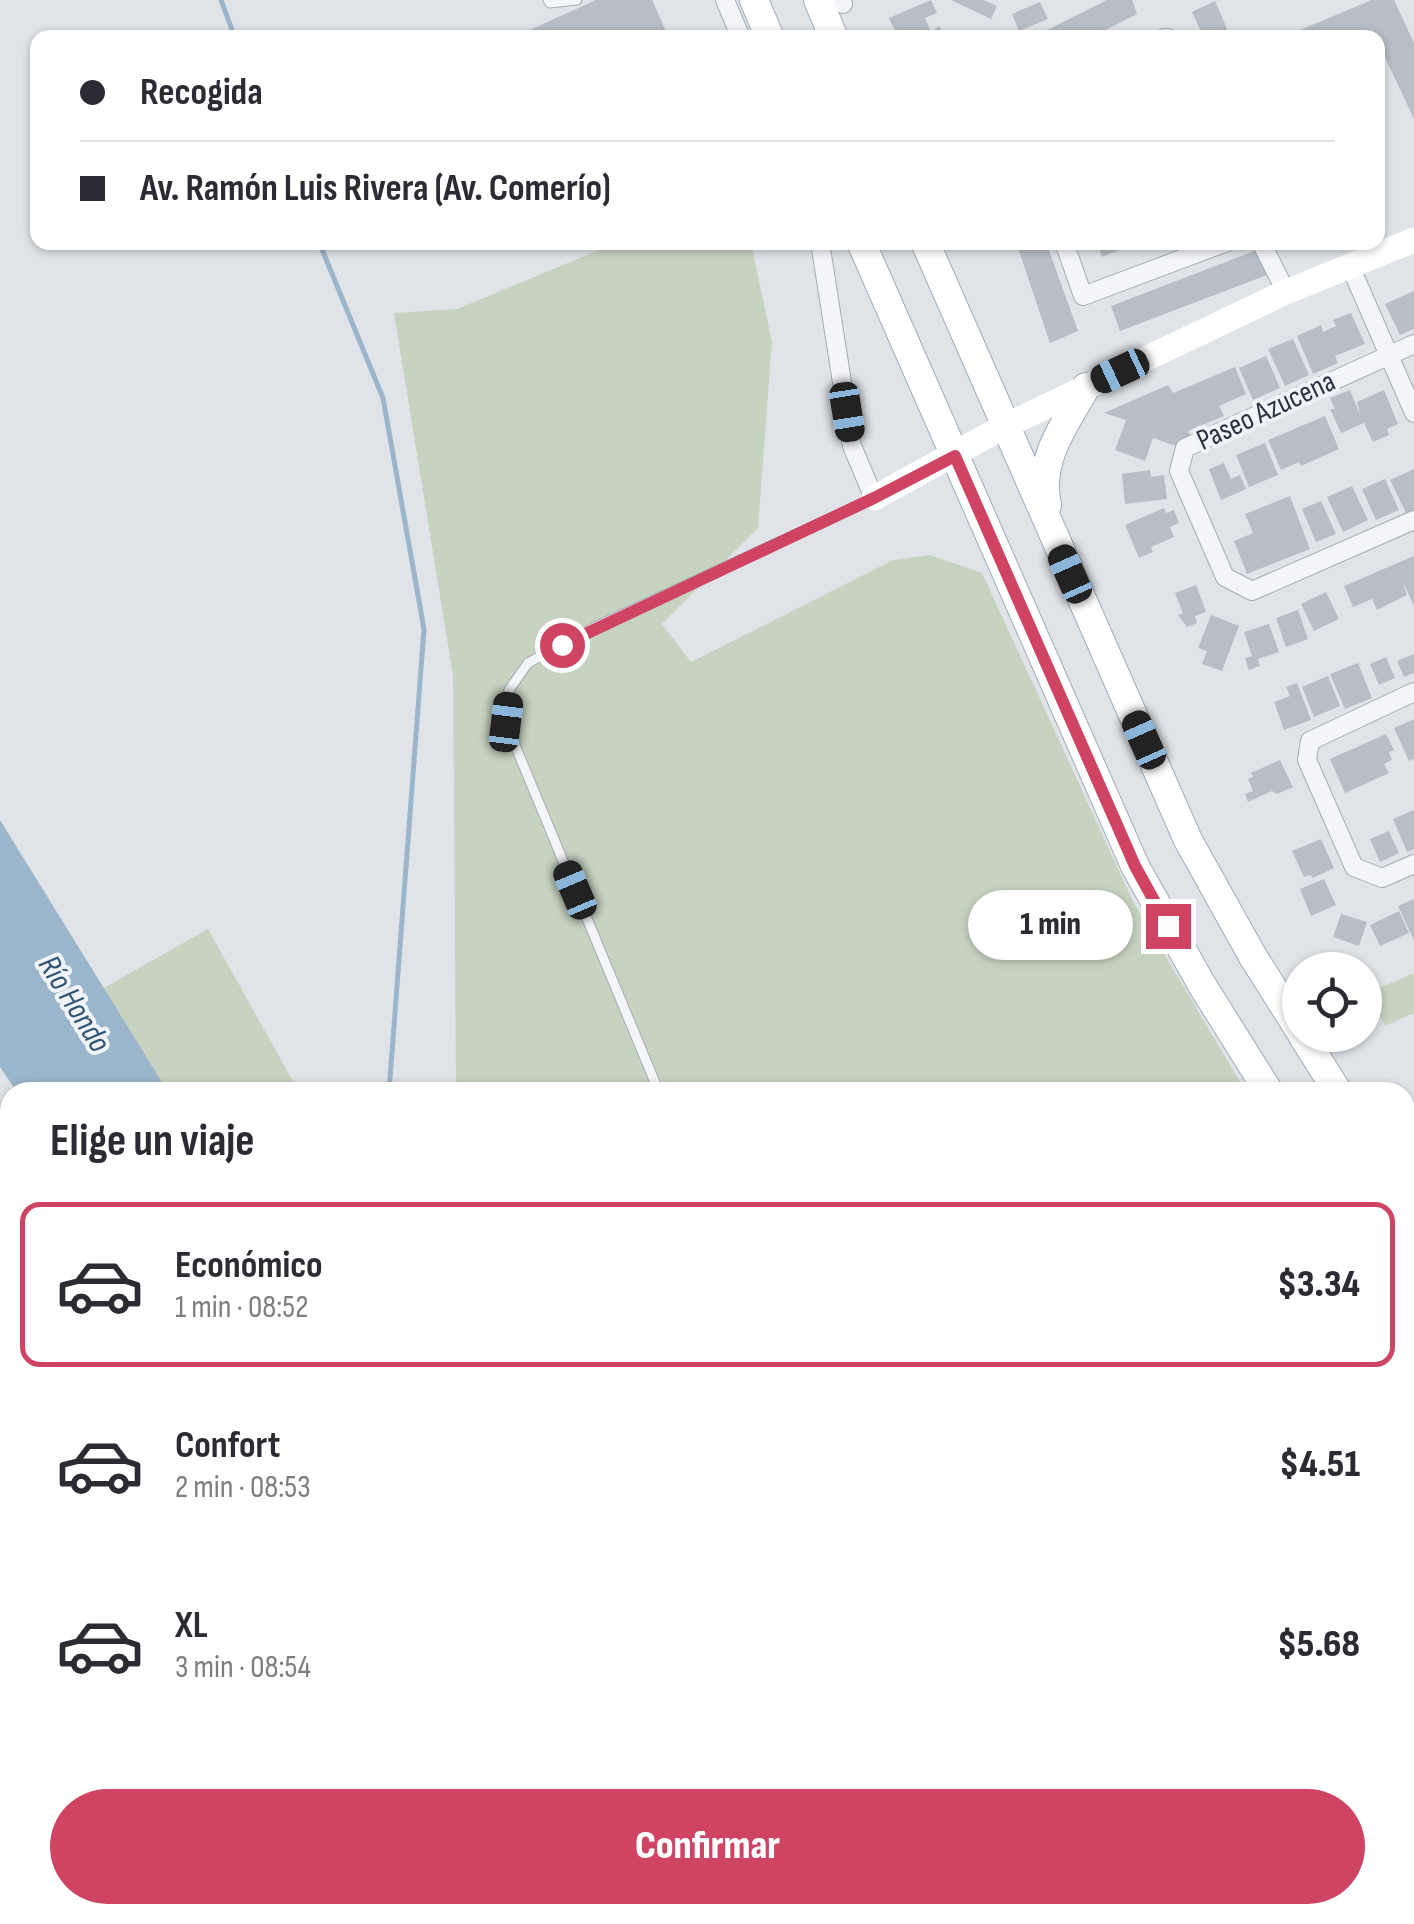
<!DOCTYPE html>
<html lang="es">
<head>
<meta charset="utf-8">
<style>
  :root { --surface:#fff; --page:#f2f2f3; --text:#2b2b33; --muted:#7c7c81; --line:#e1e1e2; --accent:#cf4462 }
  body { margin:0; font-family:"Sofia Sans Condensed",sans-serif; background:var(--page); color:var(--text); height:100vh; display:flex; flex-direction:column; font-size:38px; white-space:nowrap }
  * { box-sizing:border-box; margin:0 }
  p { font-size:32px; color:var(--muted) }
  .icon { flex:none; width:55px; height:55px; fill:none; stroke:currentColor; stroke-width:2; stroke-linecap:round; stroke-linejoin:round }
  .map { position:relative; flex:1; overflow:hidden }
  .details { position:absolute; left:0px; top:1082px; width:1415px; height:842px; display:flex; flex-direction:column; background:var(--surface); border-radius:30px 30px 0 0; box-shadow:0 2px 8px #0004 }
  .details>* { flex:none }
  .hud { position:absolute; left:30px; top:30px; width:1355px; height:220px; border-radius:20px; box-shadow:0 2px 8px #0004; display:grid; align-content:center; height:220px; padding:0 50px; background:var(--surface) }
  .tools { position:absolute; left:1282px; top:952px; display:grid; gap:20px }
  .tools a { display:grid; place-items:center; width:100px; height:100px; border-radius:50%; background:var(--surface); box-shadow:0 2px 8px #0004; font-size:50px }
  .end { position:absolute; width:45px; height:45px; margin:-22px; border:12px solid #cf4462; background:#fff; box-shadow:0 0 0 5px #fff }
  .from { border-radius:50% }
  .bubble { position:absolute; height:70px; border-radius:35px; background:var(--surface); box-shadow:0 2px 8px #0004; font-size:32px; font-weight:800; line-height:70px; text-align:center }
  .car { position:absolute; width:30px; height:60px; margin:-30px -15px; border-radius:12px; box-shadow:0 0 8px 2px #0007; background:linear-gradient(#222 24%,#8ab4d8 0 40%,#222 0 76%,#8ab4d8 0 86%,#222 0) }
  .hud b { display:flex; align-items:center; gap:35px; height:95px; font-size:38px }
  .hud b+b { border-top:2px solid var(--line) }
  .hud i { width:25px; height:25px; background:var(--text) }
  ul { padding:0; list-style:none }
  li { display:flex; align-items:center; gap:30px; height:165px; margin:0 20px 15px; padding:0 30px; border:5px solid transparent; border-radius:20px }
  li div { flex:1 }
  li b { display:block; font-size:38px }
  li em { font-style:normal; font-weight:800 }
  li.on { border-color:var(--accent) }
  li>.icon { width:90px; height:90px; stroke-width:1.5 }
  h2 { padding:0 50px; font-size:45px; line-height:120px }
  .primary-button { display:flex; gap:20px; margin-top:auto; padding:20px 50px }
  .primary-button a { flex:1; height:115px; border-radius:60px; background:var(--accent); color:#fff; font-size:40px; font-weight:800; line-height:115px; text-align:center }
  .map>svg:first-child { display:block }
</style>
</head>
<body>
<div class="map">
<svg width="1414" height="1924" viewBox="0 0 1414 1924">
  <rect width="100%" height="100%" fill="#e0e4e9"/>
  <path fill="#c7d3c1" d="M616 243H751L772 342 758 528 662 624 691 662 893 560 930 555 982 573 1133 901 1246 1092H456L453 676 394 313 457 309Z
    M208 929 299 1092H168L102 989Z
    M1414 973V1013L1385 1026 1368 993Z
    M0 1146 10 1162V1506L0 1492Z
    M1405 1354 1414 1372V1674L1405 1679Z
    M273 1915H498L505 1924H278Z"/>
  <path fill="#9bb5ca" d="M0 820 168 1092H17L0 1067Z
    M0 1530 10 1546V1915H261L267 1924H0Z
    M519 1915H690L696 1924H525Z"/>
  <g fill="none" stroke-linecap="round" stroke-linejoin="round">
    <path stroke="#9bb5ca" stroke-width="5" d="M221 0 235 38
      M319 242 383 398 424 629 389 1092"/>
  </g>
  <path fill="#b7bec6" d="M596 0H652L669 38H512Z
    M931 0 937 13 925 18 931 32 939 26 946 38H898L889 18Z
    M951 0H983L997 6 991 19Z
    M1107 0H1132L1137 14 1090 38H1031Z
    M1372 0H1394L1414 43V119L1372 30 1355 37H1283Z
    M1215 1 1231 38H1204L1192 12Z
    M1040 2 1048 19 1019 31 1012 14Z
    M1016 242H1046L1078 331 1050 343Z
    M1097 242H1137V243L1102 257Z
    M1257 250 1267 275 1120 331 1111 306Z
    M1414 291V329L1400 335 1385 304Z
    M1351 313 1365 344 1335 356 1338 363 1313 374 1297 336 1321 325 1323 332 1336 326 1333 320Z
    M1293 339 1309 375 1285 386 1268 349Z
    M1266 356 1280 388 1253 400 1239 368Z
    M1235 367 1246 394 1219 406 1224 416 1188 431 1191 437 1179 447 1153 438 1145 461 1115 450 1126 420 1104 413 1168 385 1173 393Z
    M1350 390 1360 415 1357 402 1384 390 1398 424 1387 429 1389 435 1373 442 1364 423 1341 433 1330 409H1335L1330 398Z
    M1325 416 1339 449 1301 466 1299 462 1281 470 1268 440Z
    M1265 443 1278 475 1249 487 1236 455Z
    M1224 463 1231 479 1240 475 1246 489 1221 500 1209 469Z
    M1414 469V511L1407 515 1390 480Z
    M1150 470 1151 477 1164 475 1167 499 1125 504 1122 474Z
    M1385 479 1399 510 1376 520 1362 489Z
    M1352 486 1368 520 1343 532 1327 497Z
    M1290 496 1310 549 1247 574 1234 541 1253 533 1245 514Z
    M1321 501 1336 534 1316 542 1302 509Z
    M1164 508 1166 513 1174 510 1179 523 1170 527 1174 537 1151 547 1153 552 1139 558 1125 525Z
    M1414 556V606L1403 582 1407 595 1377 610 1372 599 1353 607 1344 586Z
    M1196 585 1206 612 1195 616 1197 623 1187 627 1178 615 1183 613 1175 593Z
    M1326 592 1339 619 1314 631 1301 604Z
    M1298 610 1308 639 1286 647 1276 618Z
    M1211 615 1239 626 1222 671 1202 664 1207 651 1198 648Z
    M1269 624 1279 652 1258 659 1260 666 1249 670 1245 658 1252 656 1244 632Z
    M1414 654V673L1404 677 1397 661Z
    M1386 657 1395 678 1379 685 1370 664Z
    M1358 663 1372 698 1345 709 1330 674Z
    M1328 676 1340 706 1314 717 1302 687Z
    M1297 683 1311 720 1284 730 1274 702 1290 696 1286 687Z
    M1414 719V759L1409 761 1394 728Z
    M1386 734 1394 750 1389 752 1392 760 1384 764 1389 773 1345 793 1330 759Z
    M1280 760 1293 787 1277 794 1272 791 1248 802 1245 794 1253 791 1248 779 1253 777 1251 773Z
    M1414 810V849L1407 852 1393 819Z
    M1389 831 1399 853 1380 862 1370 839Z
    M1321 839 1334 868 1313 878 1310 875 1304 877 1292 851Z
    M1324 879 1336 905 1311 916 1300 889Z
    M1414 899V940L1398 906Z
    M1399 911 1409 933 1380 946 1370 925Z
    M1341 914 1367 922 1359 946 1333 937Z"/>
  <g fill="none" stroke-linecap="round" stroke-linejoin="round">
    <g stroke="#a5abb3" stroke-width="11">
      <path id="lane" d="M548 0 550 3 577 0
        M659 1092 505 721 509 690 528 663 595 627 872 499
        M943 1924 965 1915"/>
    </g>
    <g stroke="#a5abb3" stroke-width="20">
      <path id="street" d="M725 0 741 38
        M841 0 843 4
        M1164 38H1168
        M820 242 852 446 874 498
        M1064 242 1083 296 1227 242
        M1261 242 1286 292
        M1351 268 1414 413
        M1414 344 1185 448 1179 471 1225 577 1252 591 1414 520
        M1414 692 1310 741 1307 760 1354 867 1382 878 1414 864"/>
    </g>
    <g stroke="#9faab5" stroke-width="30">
      <path id="primary" d="M754 0 770 38
        M818 0 834 38
        M861 242 1135 866 1202 985 1269 1092
        M925 242 1188 840 1252 955 1300 1031
        M1047 505C1037 460 1065 424 1086 387
        M1302 1035 1338 1092
        M1405 1199 1414 1213
        M1405 1309 1414 1325
        M1405 1770 1414 1766
        M1405 1806 1414 1802
        M1074 1924 1092 1915
        M1138 1924 1157 1915"/>
    </g>
    <path stroke="#babfc5" stroke-width="2.5" stroke-dasharray="8 8" stroke-linecap="butt" d="M0 1319 10 1334
      M0 1347 10 1363
      M357 1915 363 1924
      M376 1915 382 1924"/>
    <use href="#lane" stroke="#f3f5f8" stroke-width="9"/>
    <use href="#street" stroke="#f3f5f8" stroke-width="18"/>
    <path stroke="#fff" stroke-width="25" d="M874 498 1005 426 1286 292 1414 240"/>
    <use href="#primary" stroke="#fff" stroke-width="28"/>
  </g>
  <g fill="none" stroke-linecap="round" stroke-linejoin="round">
    <path stroke="#cf4462" stroke-width="12" d="M562 645 874 498 955 456 1135 866 1168 926"/>
  </g>
  <g text-anchor="middle" dominant-baseline="central" stroke-width="8" stroke-linejoin="round" paint-order="stroke">
    <g font-size="30" fill="#293341" stroke="#f0f3f7">
      <text transform="translate(1266 411) rotate(-25)">Paseo Azucena</text>
    </g>
    <g font-size="32" font-style="italic" fill="#325475" stroke="#f0f3f7">
      <text transform="translate(74 1004) rotate(58)">Río Hondo</text>
    </g>
  </g>
</svg>
<div class="tools">
<a><svg class="icon" aria-label="locate" viewBox="0 0 24 24"><circle cx="12" cy="12" r="6"/><path d="M12 2v4M12 18v4M2 12h4M18 12h4"/></svg></a>
</div>
<i class="end from" style="left:562px;top:645px"></i>
<i class="end" style="left:1168px;top:926px"></i>
<div class="bubble" style="left:968px;top:890px;width:165px">1 min</div>
<i class="car" style="left:1120px;top:371px;rotate:245deg"></i>
<i class="car" style="left:847px;top:412px;rotate:171deg"></i>
<i class="car" style="left:1070px;top:574px;rotate:336deg"></i>
<i class="car" style="left:506px;top:722px;rotate:7deg"></i>
<i class="car" style="left:1144px;top:740px;rotate:336deg"></i>
<i class="car" style="left:575px;top:890px;rotate:337deg"></i>
<div class="hud">
<b><i class="from"></i>Recogida</b>
<b><i></i>Av. Ramón Luis Rivera (Av. Comerío)</b>
</div>
<section class="details">
<h2>Elige un viaje</h2>
<ul>
<li class="on"><svg class="icon" aria-label="car" viewBox="0 0 24 24"><path d="M5 17H2v-5l4-1 3-4h7l3 4 3 1v5h-3M9 17h6M6 11h13"/><circle cx="7" cy="17" r="2"/><circle cx="17" cy="17" r="2"/></svg><div><b>Económico</b><p>1 min · 08:52</p></div><em>$3.34</em></li>
<li><svg class="icon" aria-label="car" viewBox="0 0 24 24"><path d="M5 17H2v-5l4-1 3-4h7l3 4 3 1v5h-3M9 17h6M6 11h13"/><circle cx="7" cy="17" r="2"/><circle cx="17" cy="17" r="2"/></svg><div><b>Confort</b><p>2 min · 08:53</p></div><em>$4.51</em></li>
<li><svg class="icon" aria-label="car" viewBox="0 0 24 24"><path d="M5 17H2v-5l4-1 3-4h7l3 4 3 1v5h-3M9 17h6M6 11h13"/><circle cx="7" cy="17" r="2"/><circle cx="17" cy="17" r="2"/></svg><div><b>XL</b><p>3 min · 08:54</p></div><em>$5.68</em></li>
</ul>
<div class="primary-button"><a>Confirmar</a></div>
</section>
</div>
</body>
</html>
